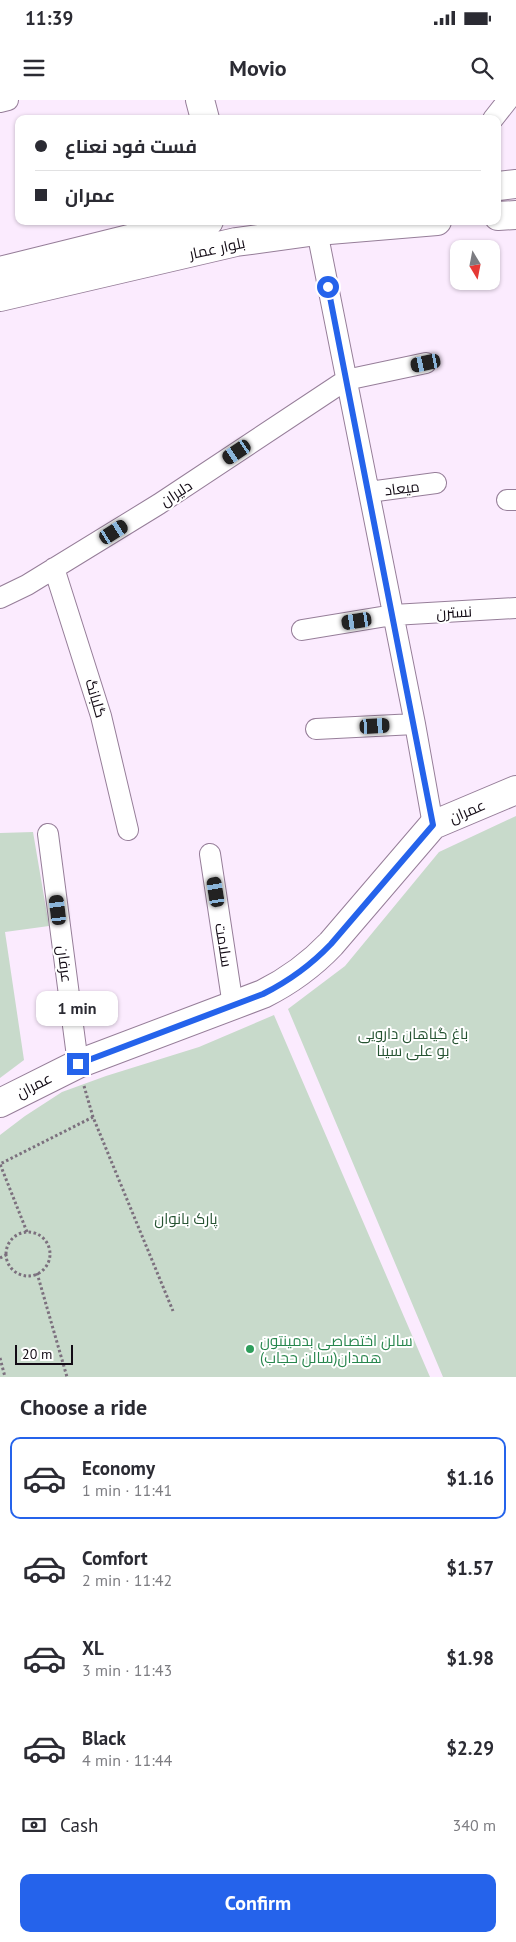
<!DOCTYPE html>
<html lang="en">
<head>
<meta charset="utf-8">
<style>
  :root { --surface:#fff; --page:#f2f2f3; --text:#2b2b33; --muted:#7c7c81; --line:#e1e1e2; --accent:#2563eb }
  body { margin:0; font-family:"PT Sans",Cairo,sans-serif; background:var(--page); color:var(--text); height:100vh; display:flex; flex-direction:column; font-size:19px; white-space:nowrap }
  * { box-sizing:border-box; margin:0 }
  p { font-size:16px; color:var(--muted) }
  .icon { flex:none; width:28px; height:28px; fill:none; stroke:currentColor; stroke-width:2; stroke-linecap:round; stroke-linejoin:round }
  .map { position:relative; height:1277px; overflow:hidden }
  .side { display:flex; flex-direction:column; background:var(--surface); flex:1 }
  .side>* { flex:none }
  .guide { position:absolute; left:15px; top:15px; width:486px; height:110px; border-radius:10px; box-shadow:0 1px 4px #0004; display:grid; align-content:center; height:110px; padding:0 20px; background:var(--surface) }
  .needle { width:32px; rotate:170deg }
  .controls { position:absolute; left:450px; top:140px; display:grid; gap:10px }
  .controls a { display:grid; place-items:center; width:50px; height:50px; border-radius:10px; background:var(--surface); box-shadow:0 1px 4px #0004; font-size:25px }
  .scale { position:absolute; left:15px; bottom:12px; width:58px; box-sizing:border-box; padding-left:5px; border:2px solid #130b15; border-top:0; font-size:14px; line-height:18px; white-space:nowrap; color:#130b15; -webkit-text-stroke:4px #fff; paint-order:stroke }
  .end { position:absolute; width:22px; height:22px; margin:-11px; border:6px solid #2563eb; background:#fff; box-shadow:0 0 0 2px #fff }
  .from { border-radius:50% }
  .bubble { position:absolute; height:35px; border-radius:10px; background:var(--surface); box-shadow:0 1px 4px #0004; font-size:16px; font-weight:600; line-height:35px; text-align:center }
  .car { position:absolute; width:15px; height:30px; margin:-15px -8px; border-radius:6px; box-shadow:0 0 4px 1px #0007; background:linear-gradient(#222 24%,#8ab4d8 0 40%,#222 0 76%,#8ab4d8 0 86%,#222 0) }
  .guide b { display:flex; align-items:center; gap:18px; height:48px; font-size:19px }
  .guide b+b { border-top:1px solid var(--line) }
  .guide i { width:12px; height:12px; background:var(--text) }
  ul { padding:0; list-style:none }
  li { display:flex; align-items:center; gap:15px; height:82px; margin:0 10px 8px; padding:0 10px; border:2px solid transparent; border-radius:10px }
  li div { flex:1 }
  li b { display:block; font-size:19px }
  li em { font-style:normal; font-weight:600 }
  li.current { border-color:var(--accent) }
  li>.icon { width:45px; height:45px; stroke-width:1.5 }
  h2 { padding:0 20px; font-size:22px; line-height:60px }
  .pay { display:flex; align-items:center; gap:12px; height:55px; padding:0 20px; font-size:19px }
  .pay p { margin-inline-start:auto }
  .action { display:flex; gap:10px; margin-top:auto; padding:10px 20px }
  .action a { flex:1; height:58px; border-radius:10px; background:var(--accent); color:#fff; font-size:20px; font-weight:600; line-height:58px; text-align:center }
  .status { display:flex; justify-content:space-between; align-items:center; height:35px; padding:0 25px; background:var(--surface); direction:ltr }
  .status svg { height:14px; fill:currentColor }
  header { display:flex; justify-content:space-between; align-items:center; height:65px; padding:0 20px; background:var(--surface); font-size:22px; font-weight:600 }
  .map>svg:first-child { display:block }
</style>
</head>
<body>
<div class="status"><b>11:39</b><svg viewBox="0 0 49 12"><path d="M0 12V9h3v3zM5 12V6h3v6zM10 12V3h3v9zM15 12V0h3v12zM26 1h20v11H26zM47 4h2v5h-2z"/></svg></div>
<header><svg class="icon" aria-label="menu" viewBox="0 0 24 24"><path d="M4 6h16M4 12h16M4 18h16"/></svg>Movio<svg class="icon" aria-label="search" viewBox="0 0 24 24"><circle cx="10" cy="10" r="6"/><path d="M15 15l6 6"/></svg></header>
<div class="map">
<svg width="516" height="1277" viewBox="0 0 516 1277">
  <rect width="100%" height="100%" fill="#fbebfe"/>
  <path fill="#c8dacb" d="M516 716V1277H443L288 909 345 866 439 752Z
    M33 732 49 826 5 832 24 960 0 978V733Z
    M274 915 430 1277H0V1035L25 1016 62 992 106 976 199 947Z"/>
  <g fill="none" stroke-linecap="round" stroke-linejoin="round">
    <g stroke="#967e99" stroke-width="22">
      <path id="street" d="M0 2 8 0
        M493 19 508 0
        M317 131 415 624 433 725
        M369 392 436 383
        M507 400H516
        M54 468 101 616 128 730
        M0 498 27 485 159 404 346 280 426 263
        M302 530 393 515 516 508
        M316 629 415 624
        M48 734 78 964
        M210 754 233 906"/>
    </g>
    <g stroke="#967e99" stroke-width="30">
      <path id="secondary" d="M200 0 205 19
        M498 86 516 84
        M498 116 516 115
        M0 171 157 132 209 121
        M0 197 236 142 317 131 437 121
        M0 1003 78 964 263 894C289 881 311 865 331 844L433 725 516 690"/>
    </g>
    <path stroke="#7c707e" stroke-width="3" stroke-dasharray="2.5 2.5" stroke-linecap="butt" d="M84 986 93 1017 173 1211
      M27 1132 0 1064 93 1017
      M6 1154a22 22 0 1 1 44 0a22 22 0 1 1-44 0Z
      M0 1158 6 1155
      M37 1173 67 1277
      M0 1258 5 1277"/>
    <use href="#street" stroke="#fff" stroke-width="20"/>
    <use href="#secondary" stroke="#fff" stroke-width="28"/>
  </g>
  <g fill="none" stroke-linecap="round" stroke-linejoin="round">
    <path stroke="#2563eb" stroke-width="6" d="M78 964 263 894C289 881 311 865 331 844L433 725 328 187"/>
  </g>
  <circle fill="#2e9e5b" stroke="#fff" stroke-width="2" cx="250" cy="1249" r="5"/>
  <g text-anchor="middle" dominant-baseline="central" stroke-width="4" stroke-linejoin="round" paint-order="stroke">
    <g font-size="15" fill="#130b15" stroke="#fff">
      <text transform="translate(217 148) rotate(-12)">بلوار عمار</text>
      <text transform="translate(402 388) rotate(-7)">میعاد</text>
      <text transform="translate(176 393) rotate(-33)">دلیران</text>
      <text transform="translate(454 512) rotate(-3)">نسترن</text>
      <text transform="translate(96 598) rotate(74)">گلبانگ</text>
      <text transform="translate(467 711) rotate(-23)">عمران</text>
      <text transform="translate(224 845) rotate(81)">سلامت</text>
      <text transform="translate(65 864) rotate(83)">عرفان</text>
      <text transform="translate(34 985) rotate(-27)">عمران</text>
    </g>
    <g font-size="15" fill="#265332" stroke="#fff">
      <text x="413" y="933">باغ گیاهان دارویی<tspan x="413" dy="17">بو علی سینا</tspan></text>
      <text x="186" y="1118">پارک بانوان</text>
    </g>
    <g font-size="15" fill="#27864d" stroke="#fff" text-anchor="start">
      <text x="260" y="1240">سالن اختصاصی بدمینتون<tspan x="260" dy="17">همدان(سالن حجاب)</tspan></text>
    </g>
  </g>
</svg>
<div class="controls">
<a><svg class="needle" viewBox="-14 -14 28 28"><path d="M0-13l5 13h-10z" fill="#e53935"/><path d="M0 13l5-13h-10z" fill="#7c7c81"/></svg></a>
</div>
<div class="scale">20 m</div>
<i class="end from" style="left:328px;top:187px"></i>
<i class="end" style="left:78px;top:964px"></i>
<div class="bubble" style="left:36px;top:891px;width:82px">1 min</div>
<i class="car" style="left:426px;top:263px;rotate:258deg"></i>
<i class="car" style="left:237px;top:352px;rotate:236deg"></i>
<i class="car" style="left:114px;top:432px;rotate:58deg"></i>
<i class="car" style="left:357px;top:521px;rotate:261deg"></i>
<i class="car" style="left:375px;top:626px;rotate:87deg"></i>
<i class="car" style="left:216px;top:792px;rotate:351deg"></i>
<i class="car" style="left:58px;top:810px;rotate:353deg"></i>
<div class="guide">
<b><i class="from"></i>فست فود نعناع</b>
<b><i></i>عمران</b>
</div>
</div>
<section class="side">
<h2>Choose a ride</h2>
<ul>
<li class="current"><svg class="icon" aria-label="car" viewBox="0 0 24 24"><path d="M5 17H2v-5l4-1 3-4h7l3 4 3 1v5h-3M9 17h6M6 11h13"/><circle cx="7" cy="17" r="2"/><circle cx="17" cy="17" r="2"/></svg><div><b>Economy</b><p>1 min · 11:41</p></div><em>$1.16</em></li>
<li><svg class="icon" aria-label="car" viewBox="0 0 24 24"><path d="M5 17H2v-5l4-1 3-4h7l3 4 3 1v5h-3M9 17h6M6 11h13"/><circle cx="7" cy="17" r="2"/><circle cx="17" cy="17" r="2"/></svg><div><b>Comfort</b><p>2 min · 11:42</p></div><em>$1.57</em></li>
<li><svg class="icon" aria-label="car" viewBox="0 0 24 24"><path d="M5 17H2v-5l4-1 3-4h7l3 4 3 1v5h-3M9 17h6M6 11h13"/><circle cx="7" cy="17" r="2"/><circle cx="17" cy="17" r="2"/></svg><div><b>XL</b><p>3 min · 11:43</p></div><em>$1.98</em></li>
<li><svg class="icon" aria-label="car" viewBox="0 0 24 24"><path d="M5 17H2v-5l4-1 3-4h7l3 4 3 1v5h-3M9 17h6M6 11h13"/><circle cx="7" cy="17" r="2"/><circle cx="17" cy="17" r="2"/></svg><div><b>Black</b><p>4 min · 11:44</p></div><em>$2.29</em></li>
</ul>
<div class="pay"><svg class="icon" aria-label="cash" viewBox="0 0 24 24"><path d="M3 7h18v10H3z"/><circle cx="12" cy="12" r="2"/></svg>Cash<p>340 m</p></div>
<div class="action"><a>Confirm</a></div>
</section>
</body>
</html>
